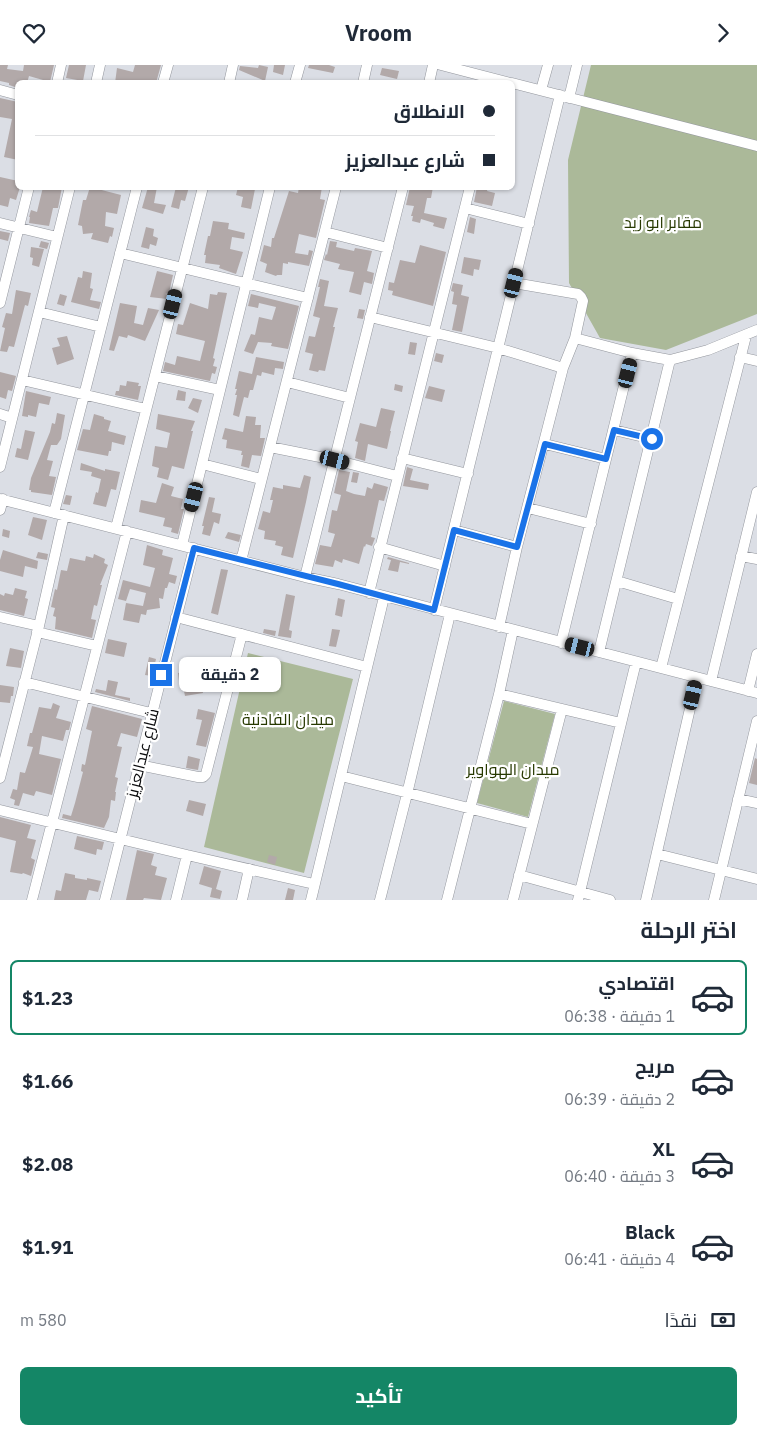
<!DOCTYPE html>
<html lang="ar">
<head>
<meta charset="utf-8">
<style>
  :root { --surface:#fff; --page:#f6f6f7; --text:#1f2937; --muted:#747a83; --line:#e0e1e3; --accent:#148666 }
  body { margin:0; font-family:"IBM Plex Sans",Cairo,sans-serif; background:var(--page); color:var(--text); direction:rtl; height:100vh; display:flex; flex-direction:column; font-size:19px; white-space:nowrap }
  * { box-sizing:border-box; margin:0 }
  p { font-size:16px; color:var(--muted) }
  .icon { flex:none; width:28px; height:28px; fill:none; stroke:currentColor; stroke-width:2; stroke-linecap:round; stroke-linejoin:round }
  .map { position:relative; height:835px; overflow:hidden; direction:ltr }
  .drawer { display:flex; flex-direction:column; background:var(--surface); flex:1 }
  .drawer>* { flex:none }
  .top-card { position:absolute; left:15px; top:15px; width:500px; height:110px; border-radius:8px; box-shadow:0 1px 4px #0004; direction:rtl; display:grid; align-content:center; height:110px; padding:0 20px; background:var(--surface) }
  .end { position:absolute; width:22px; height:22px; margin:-11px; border:6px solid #1a73e8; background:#fff; box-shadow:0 0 0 2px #fff }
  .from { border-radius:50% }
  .bubble { position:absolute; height:35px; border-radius:8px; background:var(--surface); box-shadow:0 1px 4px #0004; font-size:16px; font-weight:700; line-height:35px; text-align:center; direction:rtl }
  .car { position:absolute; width:15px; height:30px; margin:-15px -8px; border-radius:6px; box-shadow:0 0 4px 1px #0007; background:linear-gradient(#222 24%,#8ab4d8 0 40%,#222 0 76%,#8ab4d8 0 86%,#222 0) }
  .top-card b { display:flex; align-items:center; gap:18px; height:48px; font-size:19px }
  .top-card b+b { border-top:1px solid var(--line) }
  .top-card i { width:12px; height:12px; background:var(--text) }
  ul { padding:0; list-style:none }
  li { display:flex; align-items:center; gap:15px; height:75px; margin:0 10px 8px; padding:0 10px; border:2px solid transparent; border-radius:8px }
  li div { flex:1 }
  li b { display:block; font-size:19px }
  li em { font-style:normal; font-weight:700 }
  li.on { border-color:var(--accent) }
  li>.icon { width:45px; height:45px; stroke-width:1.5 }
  h2 { padding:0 20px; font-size:22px; line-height:60px }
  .pay { display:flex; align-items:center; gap:12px; height:55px; padding:0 20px; font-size:19px }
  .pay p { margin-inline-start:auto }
  .button { display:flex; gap:10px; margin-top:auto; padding:10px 20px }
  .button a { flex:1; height:58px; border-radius:8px; background:var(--accent); color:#fff; font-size:20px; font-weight:700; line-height:58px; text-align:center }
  header { display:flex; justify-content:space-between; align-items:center; height:65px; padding:0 20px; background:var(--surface); font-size:22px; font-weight:700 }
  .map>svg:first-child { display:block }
</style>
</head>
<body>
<header><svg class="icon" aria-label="forward" viewBox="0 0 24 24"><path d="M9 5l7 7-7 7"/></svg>Vroom<svg class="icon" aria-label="heart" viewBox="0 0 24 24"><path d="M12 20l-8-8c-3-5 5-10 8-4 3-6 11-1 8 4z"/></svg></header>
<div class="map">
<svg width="757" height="835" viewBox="0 0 757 835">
  <rect width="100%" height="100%" fill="#dbdee5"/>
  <path fill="#abb999" d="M591 0H757V249L666 285 600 273 569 218 568 95Z
    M248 588 353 614 304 808 204 782Z
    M504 636 555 649 528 752 477 738Z"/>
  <path fill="#b2a9a9" d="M0 0H8L7 4 23 6 24 0H54L50 17 29 11 27 18H18V23L9 20V18L0 16Z
    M69 0H86L83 16 66 13Z
    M135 0H161L156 18H115L117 3 133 7Z
    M259 0 268 2 265 16 239 5 240 1 258 3Z
    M274 0H285L283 10 273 7Z
    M309 0H329L335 2 333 8 308 3Z
    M382 3 399 6 397 14 380 10Z
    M0 33 18 37V95L4 92 12 54 0 52Z
    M0 112 18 116V122H20L16 135 10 133 8 142 0 140Z
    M43 122H62L58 143H53L49 161 29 158 30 152H29L31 145 37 147Z
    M90 122 121 130 117 149 106 147 105 161 114 163 112 172 110 171 108 178 91 174 93 168 83 169 82 161 78 160 83 135H86Z
    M148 122H157L154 138 166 140 163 149 142 143Z
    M176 122H189L185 136 181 135 179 144 171 142Z
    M238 122 255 124 251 144 241 142 243 132 236 130Z
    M299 122H322L320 134 325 135 316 173 299 169 295 188 308 190 309 185 313 186 309 201 288 197V199L283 198 282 210H277L276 211 265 207 267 199 260 196 264 180 271 182 272 173H274L289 126 298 128Z
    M410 122H433L431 133H427L424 148 447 153 444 164 433 161 434 158 421 154 420 158 412 156 413 151H411L414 141 406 140Z
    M477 122H488L487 126 495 128 492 141 474 137Z
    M470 152 476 154 474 169 467 167Z
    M213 156 229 158 228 164 245 168 244 174 232 172 230 184 243 187 236 209 219 203 220 200 205 198 206 190H204L208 171H210Z
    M146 162 154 164 153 171 158 173 156 181 150 179 149 184 141 182Z
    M0 166 10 168 8 176 0 174Z
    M41 176 49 178 47 184 39 182Z
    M330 176 337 177 336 182 354 186 355 183 372 186 367 206 374 208 372 219 364 217 361 230 349 227 354 207 338 204 340 199 324 195 326 189 327 190Z
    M420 180 446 187 433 241 392 230 393 226 388 225 389 217 394 218 400 195 415 198Z
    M31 182 44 184 39 202 32 200 33 193 30 192Z
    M464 192 481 195 479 205 474 204 473 211 461 208Z
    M83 206 92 208 90 223 93 224 90 235 101 237 99 244 71 237 78 212 82 213Z
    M157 206 173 210 169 228 165 229 168 230 167 234 150 232Z
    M320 214 329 216 324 241 338 243 333 262H335L325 306 319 305 318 307 309 305 313 289 305 287 309 271 315 272 320 253 313 251 320 222H318Z
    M453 218 463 220 461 230 469 232 462 267 452 265 457 240 452 239 454 227 451 226Z
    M16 225 31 228 28 241 25 240 14 282 9 281 7 287 0 286 5 263 2 262 6 248 12 249Z
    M218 227 227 228 213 293 215 294 213 301 217 302 215 309 212 308 210 316 163 306 165 297 175 300 177 291 200 296 205 276 176 269 178 259 183 260 190 238 208 244 210 229 217 230Z
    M60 229 67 231 64 241 57 239Z
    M251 229 299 241 288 284 271 281 272 278 258 277 253 289 244 286 251 269 255 270 259 252 272 255 276 242 259 238 258 243 248 241Z
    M120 238 137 241 134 258 143 260 148 243 159 245 145 276 128 270 127 273 119 271 114 286 109 285Z
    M359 244 365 245 363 254 357 253Z
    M67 271 74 294 57 300 52 283 60 281 57 273Z
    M410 277 417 278 415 290 408 289Z
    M436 288 444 290 442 298 434 296Z
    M256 292 284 297 283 304 275 303 274 310 262 307 261 311 257 310 253 325H250L248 333 244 332 239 352 233 350 237 330H235L237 324H235L239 306 252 309Z
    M0 307 16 311 12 326 8 325 6 334 0 332Z
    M127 316 139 318 138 321H141L138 335 115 330 116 326H119L120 320 126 321Z
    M395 319 403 321 402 327 394 325Z
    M429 321 445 325 442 337 425 333Z
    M178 325 186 327 185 336 176 335Z
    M26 326 51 332 49 340 39 338 36 352 28 350V352L22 351Z
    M193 333 202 335 198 348 188 343Z
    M381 343 395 346 390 366H391L387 384 368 379 365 396 355 393 358 377 355 376 360 358 376 362Z
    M57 348 65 350 61 374 57 380H51L47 395 53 396 49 411 56 412 52 430 31 427V425H29L31 413 50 367 52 358 55 359Z
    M94 349 104 352V354L111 356 108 366 126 371 124 380 112 377 111 386H109L108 391 77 385 83 364 90 365Z
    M158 349 195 356 191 366H193L184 404 172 401 168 415 157 412 159 403 152 401 155 381 167 383 170 368 156 364Z
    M246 351 256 352 255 360H261L260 373H265L261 391 252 390 249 403 241 401 243 390H241L242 386 226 383 227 375 222 374 225 363 243 367Z
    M25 365 35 367 28 395 15 392 17 383 21 384Z
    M81 398 105 406V404L120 407 116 425 111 424 106 442 93 439 96 427 98 428 101 414 91 411 92 407 80 405Z
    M407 402 413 404 410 415 429 419 428 425 403 421Z
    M339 405 350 407 346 426 354 429 365 431 367 422 372 424 374 418 388 422 384 436 379 435 371 472 375 473 372 481 366 479 365 482 364 481 359 499 343 494 342 498 335 495 333 502 315 499 320 480 331 482 335 469 328 467 332 445 337 446 341 430 334 428Z
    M353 407 359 408 357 418 351 417Z
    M304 410 311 412 306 437 293 493 281 490 283 482 275 480 276 476 264 474 265 466 258 464 263 446 270 448 273 435H270L273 422 283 424V420L300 423Z
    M162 418 174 422 171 431 183 434 181 444H184L178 469 171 467 172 463 163 461 165 453 139 447 141 435 156 438Z
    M66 430 72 431 70 440 63 439Z
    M209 432 215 433 212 447 221 449 219 459 214 457 210 471 202 469 204 461H202Z
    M33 452 47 455 42 475 28 470Z
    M3 464 10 466 9 473 2 471Z
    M228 467 241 470 239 477 225 473Z
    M147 480 163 485 162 490 173 493 169 509 177 511 175 519 169 517 167 523H165L163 534 159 533 160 543 147 545 146 550 141 549 139 558 123 555 126 538 143 541 146 528 130 524 126 536 118 534 123 515 150 522 155 503 143 500Z
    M3 485 38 496 37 504 25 501 23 512 0 506V495Z
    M38 487 48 489 47 495 36 493Z
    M94 489 105 494 104 498 108 500 100 520H102L97 541 94 540 91 554 96 555 92 573 55 564 56 552 53 551 55 543 51 542 55 524 57 525 61 505 67 506 70 493 85 496 86 491 93 493Z
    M388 492 409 498V499L400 497 398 507 388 505 391 495 387 494Z
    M221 504 228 505 218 550 211 548Z
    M15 523 27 526 25 533 28 534 24 551 0 545V529L4 531 5 528 13 530Z
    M286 529 295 531 289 565 292 566 291 573 278 571Z
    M338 533 345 535 342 552 335 550Z
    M264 564 276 566 275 571 263 568Z
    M332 564 340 565 336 582 329 581Z
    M108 574 127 578 124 592 105 588Z
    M10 583 24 586 21 603 6 601Z
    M149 592 156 594 152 611 145 610Z
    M199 604 203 628 185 631 182 616H179L178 608Z
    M108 615 118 617 115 630 130 633V636L95 627 96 624 106 626Z
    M0 620 14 622 13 631H11L10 638 0 637Z
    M53 638 60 641 56 653 71 657 69 665H66L63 676 42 671 39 689 61 694 52 730 36 726 34 731 23 728 19 741 14 740 15 735 10 733 13 724 17 725 20 707 25 708 33 682 27 681 30 668H32L39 642 51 644Z
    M92 641 142 654 137 672 121 668 117 681 122 682 115 712 118 713 115 727H116L115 736 111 735 109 752 104 763 62 753 63 749 71 751 75 738 83 707 81 706 82 699 85 700 92 666 86 664Z
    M198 644 215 648 206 682 196 680 202 655 196 654Z
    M188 691 200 694 198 705 186 703Z
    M755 693 757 694V720L749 718Z
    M189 735 206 739 203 751 186 746Z
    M0 752 31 760 27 773 36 775 31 793 35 795 31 811 23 808 22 809 10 807 16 776 0 772Z
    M77 771 104 777 102 785 97 784 96 790 74 784Z
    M137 785 154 789 151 800 157 802 155 810 167 813 161 835 144 833 143 835H126Z
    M269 790 277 792 275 800 267 797Z
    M204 801 221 806 216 824 222 826 220 834 210 832 212 823 199 819Z
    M65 808 75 810V813L87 815V813L101 816 98 827 89 825 86 835H54L56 825 61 826Z
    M288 823 295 825 293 835H285Z"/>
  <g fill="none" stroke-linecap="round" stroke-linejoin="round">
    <g stroke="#94979e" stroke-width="11">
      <path id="minor" d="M441 0 510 18
        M57 18 61 0
        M96 18 100 0
        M163 18 168 0
        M229 18 233 0
        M295 18 300 0
        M363 18 367 0
        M429 18 433 0
        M512 18 757 81
        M0 25 18 30
        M541 25 548 0
        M569 33 577 0
        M465 143 529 159
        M0 158 57 172
        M325 167 388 183
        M120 188 308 233
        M0 238 29 122
        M39 247 101 262
        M370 252 498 283 563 303
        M575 273 632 288 670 295 708 285 757 265
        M740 292 757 296
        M155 311 220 325
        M22 315 146 344
        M287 317 350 333
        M0 349 12 353
        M614 365 652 374
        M545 379 606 394
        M270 382 335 395 397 411
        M402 393 468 409
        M202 399 261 414
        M0 402 70 122
        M0 434 305 512 338 519 757 628
        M528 443 591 459
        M0 445 3 434
        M54 448 137 122
        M116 463 203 122
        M454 465 517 482
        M182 480 270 122
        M379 482 445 501
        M741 491 757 494
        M241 496 336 122
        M305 512 403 122
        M617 516 678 534
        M369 528 470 122
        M434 545 560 30
        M0 552 39 561
        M176 552 367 602
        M499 562 517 482 563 303 575 273 583 236 581 232 578 229 514 218
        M37 567 97 581
        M561 578 632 288
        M599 587 670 295
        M661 603 746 271
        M711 616 757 427
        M24 617 151 648
        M748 626 757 589
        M499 629 621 658
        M139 700 198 712H203L206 709 242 569
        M341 711 532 759
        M0 713 39 561 64 450
        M738 734 757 738
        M0 745 187 790 314 819
        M657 789 757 814
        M519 810 610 835
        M32 835 127 466
        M105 835 194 483
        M176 835 187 790
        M242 835 249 804
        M311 835 384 532
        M380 835 407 729 450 549
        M447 835 499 629 513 565
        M513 835 562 644
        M578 835 636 597
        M646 835 697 613
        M714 835 757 656"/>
    </g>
    <use href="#minor" stroke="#fff" stroke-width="10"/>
  </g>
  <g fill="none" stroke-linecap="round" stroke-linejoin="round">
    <path stroke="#1a73e8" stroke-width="6" d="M161 610 194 483 338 519 434 545 454 465 517 482 545 379 606 394 614 365 652 374"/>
  </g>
  <g text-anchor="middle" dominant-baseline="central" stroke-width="4.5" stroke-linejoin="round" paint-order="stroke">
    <g font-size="16" fill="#273900" stroke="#fff">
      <text x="663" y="157">مقابر ابو زيد</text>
      <text x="288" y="654">ميدان الفادنية</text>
      <text x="513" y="704">ميدان الهواوير</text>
    </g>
    <g font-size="16" fill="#0b0c0e" stroke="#fff">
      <text transform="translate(142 688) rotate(-76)">شارع عبدالعزيز</text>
    </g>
  </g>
</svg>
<i class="end from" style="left:652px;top:374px"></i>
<i class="end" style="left:161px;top:610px"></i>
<div class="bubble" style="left:179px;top:592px;width:102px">2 دقيقة</div>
<i class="car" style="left:514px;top:218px;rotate:14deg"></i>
<i class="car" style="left:173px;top:239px;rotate:14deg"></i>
<i class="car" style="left:628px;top:308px;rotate:14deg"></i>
<i class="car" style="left:335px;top:395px;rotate:104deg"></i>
<i class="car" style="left:194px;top:432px;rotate:194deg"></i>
<i class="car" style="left:580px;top:582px;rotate:284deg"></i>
<i class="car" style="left:693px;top:630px;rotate:13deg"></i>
<div class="top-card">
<b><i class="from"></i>الانطلاق</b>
<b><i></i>شارع عبدالعزيز</b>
</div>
</div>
<section class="drawer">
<h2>اختر الرحلة</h2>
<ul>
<li class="on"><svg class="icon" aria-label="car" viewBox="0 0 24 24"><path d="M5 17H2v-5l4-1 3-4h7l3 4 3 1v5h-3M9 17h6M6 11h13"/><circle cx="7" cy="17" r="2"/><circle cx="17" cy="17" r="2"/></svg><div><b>اقتصادي</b><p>1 دقيقة · 06:38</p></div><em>$1.23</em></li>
<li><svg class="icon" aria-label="car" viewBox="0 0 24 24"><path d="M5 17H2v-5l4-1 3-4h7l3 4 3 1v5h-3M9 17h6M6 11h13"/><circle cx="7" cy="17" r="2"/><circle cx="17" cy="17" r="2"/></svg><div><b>مريح</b><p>2 دقيقة · 06:39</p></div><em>$1.66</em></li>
<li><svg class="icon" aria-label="car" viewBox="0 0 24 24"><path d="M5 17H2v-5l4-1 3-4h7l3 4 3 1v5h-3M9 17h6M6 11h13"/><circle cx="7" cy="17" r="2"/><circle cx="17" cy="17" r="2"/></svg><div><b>XL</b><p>3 دقيقة · 06:40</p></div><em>$2.08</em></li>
<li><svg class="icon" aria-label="car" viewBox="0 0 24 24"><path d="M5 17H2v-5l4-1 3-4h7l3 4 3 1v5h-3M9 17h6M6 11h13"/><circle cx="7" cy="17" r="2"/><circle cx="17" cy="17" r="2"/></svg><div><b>Black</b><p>4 دقيقة · 06:41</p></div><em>$1.91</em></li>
</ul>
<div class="pay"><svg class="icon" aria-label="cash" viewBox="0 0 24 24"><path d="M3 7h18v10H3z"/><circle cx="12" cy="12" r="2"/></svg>نقدًا<p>580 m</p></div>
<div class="button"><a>تأكيد</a></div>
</section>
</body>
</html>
